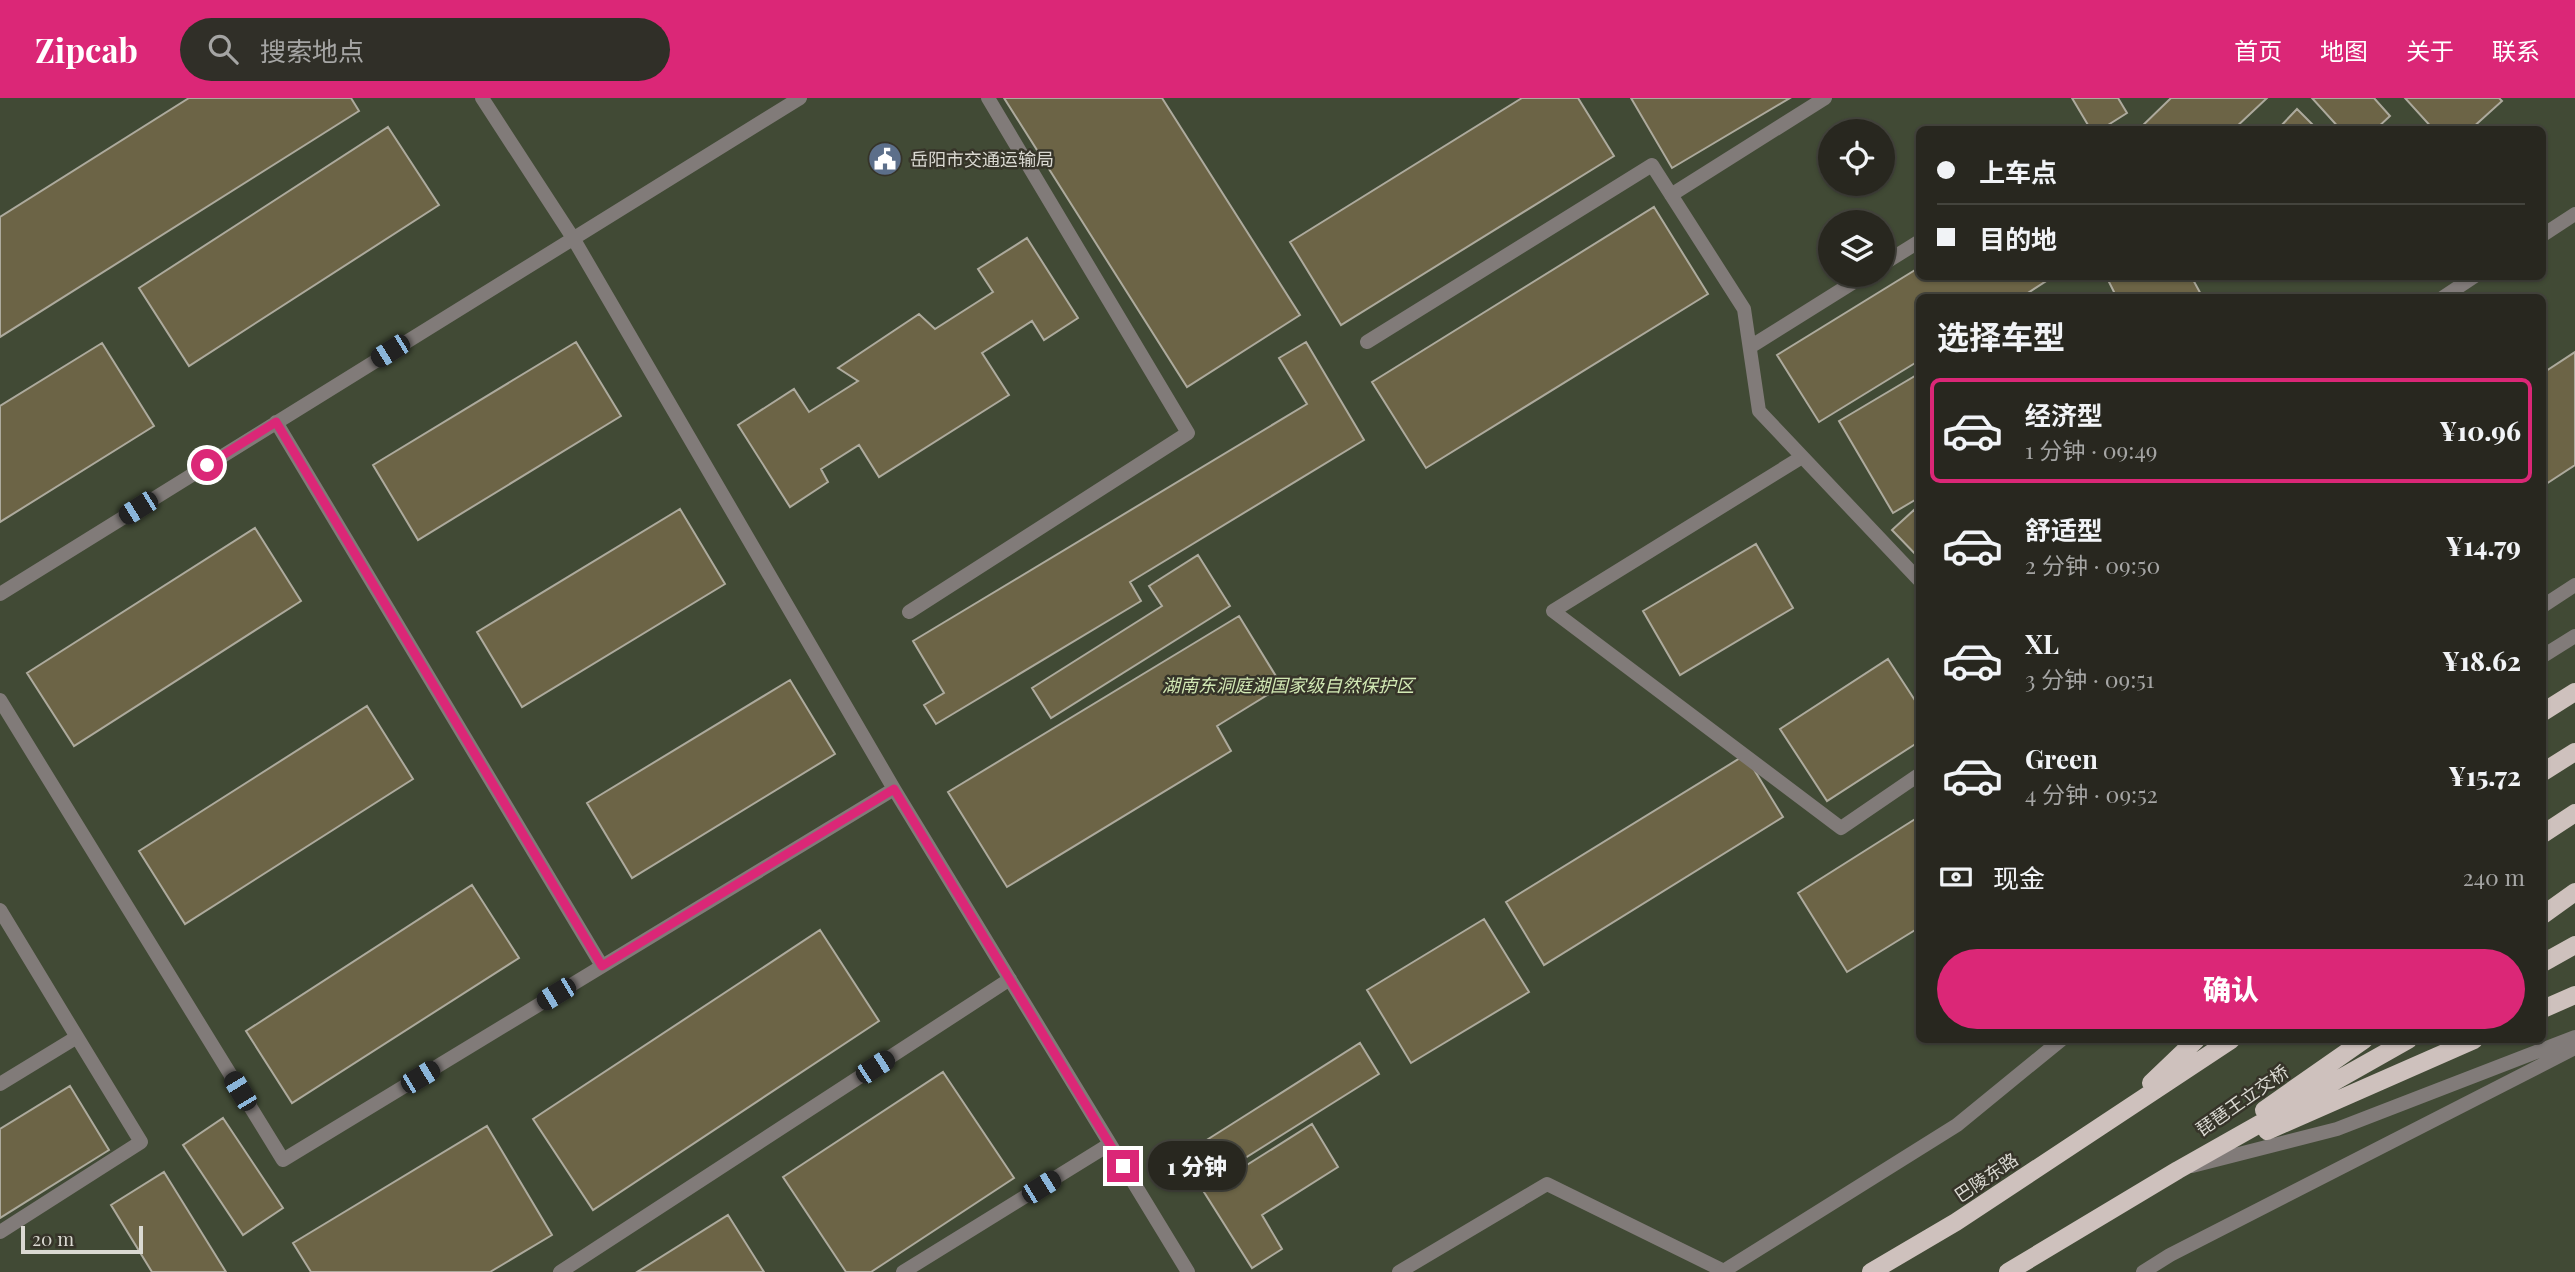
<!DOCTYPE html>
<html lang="zh">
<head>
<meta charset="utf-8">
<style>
  :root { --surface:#28271f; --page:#302f28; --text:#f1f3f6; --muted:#a5a5a4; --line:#44443d; --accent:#db2777 }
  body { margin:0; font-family:"Playfair Display","Noto Sans SC",serif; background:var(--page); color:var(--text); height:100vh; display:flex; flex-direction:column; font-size:26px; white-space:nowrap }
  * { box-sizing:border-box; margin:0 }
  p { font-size:23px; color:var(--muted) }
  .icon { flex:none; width:38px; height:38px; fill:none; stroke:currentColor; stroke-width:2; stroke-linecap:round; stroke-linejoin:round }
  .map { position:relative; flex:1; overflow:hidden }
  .details { position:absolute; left:1916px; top:196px; width:630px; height:749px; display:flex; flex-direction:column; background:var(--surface); border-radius:10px; box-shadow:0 2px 5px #0004,0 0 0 2px var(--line) }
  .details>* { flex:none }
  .banner { position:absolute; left:1916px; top:28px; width:630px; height:154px; border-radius:10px; box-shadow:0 2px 5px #0004,0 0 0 2px var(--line); display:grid; align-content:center; height:154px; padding:0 21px; background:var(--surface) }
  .buttons { position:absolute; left:1818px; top:21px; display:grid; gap:14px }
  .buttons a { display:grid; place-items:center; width:77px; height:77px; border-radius:50%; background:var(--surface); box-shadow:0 2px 5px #0004,0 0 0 2px var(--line); font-size:35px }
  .scale { position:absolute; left:21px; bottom:18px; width:122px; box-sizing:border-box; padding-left:7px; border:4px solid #dad9d2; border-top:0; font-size:19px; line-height:24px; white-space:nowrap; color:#dad9d2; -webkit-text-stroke:5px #363429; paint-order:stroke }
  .end { position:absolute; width:32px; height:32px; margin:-16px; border:9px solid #db2777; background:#fff; box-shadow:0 0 0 4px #fff }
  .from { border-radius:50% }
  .bubble { position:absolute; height:49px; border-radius:24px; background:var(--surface); box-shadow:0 2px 5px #0004,0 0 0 2px var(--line); font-size:23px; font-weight:800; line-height:49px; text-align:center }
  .car { position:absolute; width:21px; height:42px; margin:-21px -10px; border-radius:9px; box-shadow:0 0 5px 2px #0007; background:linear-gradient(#222 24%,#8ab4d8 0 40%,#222 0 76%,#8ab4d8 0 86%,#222 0) }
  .banner b { display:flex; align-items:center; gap:24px; height:66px; font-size:26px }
  .banner b+b { border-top:2px solid var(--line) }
  .banner i { width:18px; height:18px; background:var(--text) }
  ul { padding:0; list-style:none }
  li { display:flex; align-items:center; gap:21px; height:105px; margin:0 14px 10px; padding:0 7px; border:4px solid transparent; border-radius:10px }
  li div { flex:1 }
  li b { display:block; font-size:26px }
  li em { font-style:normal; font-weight:800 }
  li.active { border-color:var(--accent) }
  li>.icon { width:63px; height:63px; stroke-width:1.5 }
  h2 { padding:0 21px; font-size:32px; line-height:84px }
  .pay { display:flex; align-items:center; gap:18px; height:77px; padding:0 21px; font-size:26px }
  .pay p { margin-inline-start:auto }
  .action { display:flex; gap:14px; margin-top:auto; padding:14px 21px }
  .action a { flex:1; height:80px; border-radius:42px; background:var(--accent); color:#fff; font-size:28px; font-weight:800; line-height:80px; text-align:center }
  header { display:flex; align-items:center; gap:42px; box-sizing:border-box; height:98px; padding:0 35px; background:var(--accent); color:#fff }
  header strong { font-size:33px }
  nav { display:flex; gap:38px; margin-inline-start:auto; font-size:24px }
  .search { width:490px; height:63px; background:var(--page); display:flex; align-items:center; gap:18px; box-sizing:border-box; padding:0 24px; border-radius:38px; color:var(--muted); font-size:26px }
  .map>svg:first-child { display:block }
</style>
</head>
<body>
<header>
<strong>Zipcab</strong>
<div class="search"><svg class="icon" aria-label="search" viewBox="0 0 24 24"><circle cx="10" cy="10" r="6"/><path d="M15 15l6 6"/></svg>搜索地点</div>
<nav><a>首页</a><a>地图</a><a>关于</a><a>联系</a></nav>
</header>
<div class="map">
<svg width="2575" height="1174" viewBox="0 0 2575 1174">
  <rect width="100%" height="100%" fill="#363429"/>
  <path fill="#414a35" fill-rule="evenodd" d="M0 0H2575V1174H0ZM1920 32H2543V178H1920ZM1830 33H1883V86H1830ZM1830 124H1883V177H1830ZM1920 200H2543V942H1920Z"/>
  <path fill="#6c6446" stroke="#adaa9d" stroke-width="2" d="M189 0H351L359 13 0 239V119Z
    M1004 0H1162L1300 217 1187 289Z
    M1522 0H1578L1614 58 1341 227 1290 144Z
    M1631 0H1790L1672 70Z
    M2072 0H2118L2127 15 2100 32H2091Z
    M2171 0H2267L2233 32H2138Z
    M2312 0H2374L2390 18 2375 32H2341Z
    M2405 0H2499L2502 3 2470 32H2434Z
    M2297 11 2318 32H2277Z
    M388 29 439 107 189 268 139 190Z
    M1654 109 1708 196 1426 370 1372 284Z
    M1027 140 1078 220 1044 242 1032 223 982 255 1009 297 879 379 859 347 821 371 828 384 790 409 738 327 794 291 809 314 858 283 838 270 919 216 935 231 993 194 978 171Z
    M1920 169V178H2054L2020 200H1920V262L1819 324 1777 257Z
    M2106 178H2191L2203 200H2117Z
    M576 244 621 318 418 442 373 367Z
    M1306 244 1364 342 1130 484 1141 503 936 626 924 607 944 595 913 543 1307 306 1279 260Z
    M102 245 154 328 0 424V308Z
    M2575 254V367L2543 388V275Z
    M1920 275V399L1893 415 1839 323Z
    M680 411 725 486 522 609 477 534Z
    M1914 412 1920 418V461L1892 432Z
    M255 430 301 503 74 648 27 575Z
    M1756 446 1793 510 1680 577 1643 513Z
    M1198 457 1230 508 1051 620 1032 590 1162 508 1149 488Z
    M1239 518 1282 588 1217 628 1231 653 1007 789 948 694Z
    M1888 561 1920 610V643L1827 703 1780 631Z
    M790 582 835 656 632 780 587 705Z
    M367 608 413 681 185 826 139 753Z
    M1745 657 1783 719 1544 867 1506 804Z
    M1920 718V829L1847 874 1798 795Z
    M472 787 519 860 292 1005 246 933Z
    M1484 821 1529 894 1411 965 1367 892Z
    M820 832 879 923 593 1112 533 1021Z
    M1360 945 1379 976 1202 1087 1183 1057Z
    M943 974 1014 1080 871 1174H846L783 1079Z
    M70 988 109 1052 0 1120V1031Z
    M223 1020 283 1110 243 1137 183 1047Z
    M1312 1026 1338 1069 1262 1117 1282 1151 1252 1170 1204 1094Z
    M487 1028 552 1137 490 1174H311L293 1145Z
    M164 1074 226 1174H152L111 1107Z
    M728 1117 764 1174H637Z"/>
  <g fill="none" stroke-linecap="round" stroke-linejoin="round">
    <path stroke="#817b79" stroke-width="14" d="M482 0 573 140 894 691 1188 1174
      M1671 97 1825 0
      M2543 137 2575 116
      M1883 166 1920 143
      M2442 200 2475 178
      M1367 244 1652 67 1744 211 1759 313 1920 483
      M1750 249 1865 177
      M276 324 602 868
      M1802 359 1553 513 1841 730 1920 676
      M0 496 800 0
      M2543 508 2575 487
      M909 514 1188 335 988 0
      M0 602 283 1062 894 691
      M0 812 77 939 0 986
      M0 1134 141 1044 77 939
      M560 1174 1010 881
      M903 1174 1110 1046
      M1399 1174 1547 1086 1726 1174"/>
    <path stroke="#817b79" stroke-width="14" d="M2543 558 2575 538
      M2192 1068 2337 1031 2575 939
      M1722 1174 1957 1027 2061 942
      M2143 1174 2170 1157 2575 950"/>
    <path stroke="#cec1bd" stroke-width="18" d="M2543 614 2575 594
      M2543 674 2575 654
      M2543 736 2575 715
      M2543 817 2575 794
      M2543 865 2575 847
      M2543 911 2575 897
      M2151 985 2196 942
      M2264 1012 2364 942
      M2267 1033 2474 942
      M1871 1174 1956 1124 2231 942
      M2008 1174 2178 1072 2408 942"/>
  </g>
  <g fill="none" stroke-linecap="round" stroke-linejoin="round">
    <path stroke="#db2777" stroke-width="9" d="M207 367 276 324 602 868 894 691 1123 1068"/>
  </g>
  <defs>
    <g id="civic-disc" transform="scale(1.75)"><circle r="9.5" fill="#5c6f8a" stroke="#363429"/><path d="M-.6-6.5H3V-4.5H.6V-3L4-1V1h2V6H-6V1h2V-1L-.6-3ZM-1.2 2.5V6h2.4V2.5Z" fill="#fff"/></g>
  </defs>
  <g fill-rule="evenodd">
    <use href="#civic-disc" x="885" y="61"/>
  </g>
  <g text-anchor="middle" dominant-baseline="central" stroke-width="5" stroke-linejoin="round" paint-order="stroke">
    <g font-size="18" fill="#dad9d2" stroke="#363429" text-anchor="start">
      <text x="910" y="61">岳阳市交通运输局</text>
    </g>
    <g font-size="18" font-style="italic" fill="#d2e9b4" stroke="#363429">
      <text x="1288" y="587">湖南东洞庭湖国家级自然保护区</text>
    </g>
    <g font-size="18" fill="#dad9d2" stroke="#363429">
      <text transform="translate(2242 1002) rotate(-35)">琵琶王立交桥</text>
      <text transform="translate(1986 1079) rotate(-34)">巴陵东路</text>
    </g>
  </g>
</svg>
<div class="buttons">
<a><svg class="icon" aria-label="locate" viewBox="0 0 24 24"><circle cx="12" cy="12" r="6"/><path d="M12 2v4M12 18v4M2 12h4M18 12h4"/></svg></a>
<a><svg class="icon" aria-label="layers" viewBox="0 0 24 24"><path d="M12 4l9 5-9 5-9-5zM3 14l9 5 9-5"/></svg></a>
</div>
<div class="scale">20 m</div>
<i class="end from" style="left:207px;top:367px"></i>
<i class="end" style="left:1123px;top:1068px"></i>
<div class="bubble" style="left:1148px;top:1043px;width:98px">1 分钟</div>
<i class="car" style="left:390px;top:253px;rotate:238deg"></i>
<i class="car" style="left:138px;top:410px;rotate:238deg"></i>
<i class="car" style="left:556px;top:896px;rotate:239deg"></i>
<i class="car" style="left:875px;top:969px;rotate:57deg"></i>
<i class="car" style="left:420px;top:979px;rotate:59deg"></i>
<i class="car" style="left:240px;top:993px;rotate:329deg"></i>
<i class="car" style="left:1041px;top:1089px;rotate:58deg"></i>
<div class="banner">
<b><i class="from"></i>上车点</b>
<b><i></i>目的地</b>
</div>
<section class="details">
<h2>选择车型</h2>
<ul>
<li class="active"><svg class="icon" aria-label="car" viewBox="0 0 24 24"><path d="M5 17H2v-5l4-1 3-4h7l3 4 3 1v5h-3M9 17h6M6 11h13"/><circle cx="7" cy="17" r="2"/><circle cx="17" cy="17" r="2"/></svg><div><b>经济型</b><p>1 分钟 · 09:49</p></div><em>¥10.96</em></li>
<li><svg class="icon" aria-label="car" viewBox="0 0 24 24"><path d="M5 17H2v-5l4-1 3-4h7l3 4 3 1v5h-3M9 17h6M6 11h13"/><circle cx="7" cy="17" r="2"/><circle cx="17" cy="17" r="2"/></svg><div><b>舒适型</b><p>2 分钟 · 09:50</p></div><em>¥14.79</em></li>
<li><svg class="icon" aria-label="car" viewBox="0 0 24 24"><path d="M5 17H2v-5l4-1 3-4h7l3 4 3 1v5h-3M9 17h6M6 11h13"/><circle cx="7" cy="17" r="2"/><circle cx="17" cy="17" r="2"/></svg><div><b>XL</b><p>3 分钟 · 09:51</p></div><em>¥18.62</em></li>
<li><svg class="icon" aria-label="car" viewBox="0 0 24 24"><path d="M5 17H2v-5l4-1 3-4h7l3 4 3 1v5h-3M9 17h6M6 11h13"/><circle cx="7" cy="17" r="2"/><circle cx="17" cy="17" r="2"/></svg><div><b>Green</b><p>4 分钟 · 09:52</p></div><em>¥15.72</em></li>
</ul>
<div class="pay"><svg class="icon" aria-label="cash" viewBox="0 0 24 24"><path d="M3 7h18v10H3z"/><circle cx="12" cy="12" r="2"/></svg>现金<p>240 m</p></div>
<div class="action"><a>确认</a></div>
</section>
</div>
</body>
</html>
